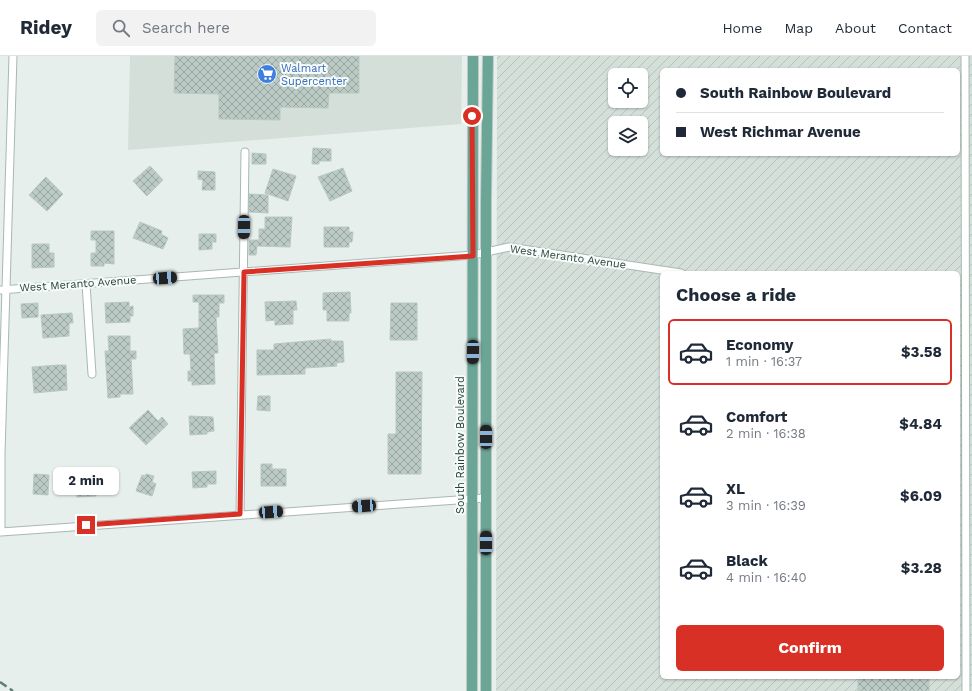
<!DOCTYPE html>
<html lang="en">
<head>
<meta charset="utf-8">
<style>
  :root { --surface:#fff; --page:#f2f2f3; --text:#1f2937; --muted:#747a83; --line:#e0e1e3; --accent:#d93025 }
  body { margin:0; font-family:"Work Sans",sans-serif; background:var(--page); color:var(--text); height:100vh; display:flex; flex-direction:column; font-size:15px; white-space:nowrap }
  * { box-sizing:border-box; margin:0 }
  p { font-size:13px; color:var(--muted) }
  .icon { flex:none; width:22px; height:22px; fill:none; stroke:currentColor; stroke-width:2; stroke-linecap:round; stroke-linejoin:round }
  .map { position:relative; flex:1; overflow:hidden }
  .drawer { position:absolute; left:660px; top:215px; width:300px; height:408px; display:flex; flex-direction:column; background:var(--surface); border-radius:6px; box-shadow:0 1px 3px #0004 }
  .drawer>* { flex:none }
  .hud { position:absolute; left:660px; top:12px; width:300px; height:88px; border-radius:6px; box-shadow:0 1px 3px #0004; display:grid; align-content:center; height:88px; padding:0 16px; background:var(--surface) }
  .tools { position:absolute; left:608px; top:12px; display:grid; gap:8px }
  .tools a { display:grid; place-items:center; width:40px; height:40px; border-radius:6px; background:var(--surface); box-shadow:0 1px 3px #0004; font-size:20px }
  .end { position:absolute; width:18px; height:18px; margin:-9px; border:5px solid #d93025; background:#fff; box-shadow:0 0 0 2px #fff }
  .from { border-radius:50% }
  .bubble { position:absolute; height:28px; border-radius:6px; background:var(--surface); box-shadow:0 1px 3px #0004; font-size:13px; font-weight:700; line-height:28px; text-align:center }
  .car { position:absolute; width:12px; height:24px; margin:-12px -6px; border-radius:5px; box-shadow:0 0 3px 1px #0007; background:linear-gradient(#222 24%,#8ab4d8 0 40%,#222 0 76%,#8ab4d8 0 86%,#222 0) }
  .hud b { display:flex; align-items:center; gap:14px; height:38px; font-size:15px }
  .hud b+b { border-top:1px solid var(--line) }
  .hud i { width:10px; height:10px; background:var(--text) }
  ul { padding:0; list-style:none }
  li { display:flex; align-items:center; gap:12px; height:66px; margin:0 8px 6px; padding:0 8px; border:2px solid transparent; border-radius:6px }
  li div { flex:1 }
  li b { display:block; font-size:15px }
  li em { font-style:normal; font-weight:700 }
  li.active { border-color:var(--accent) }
  li>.icon { width:36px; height:36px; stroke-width:1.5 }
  h2 { padding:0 16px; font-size:18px; line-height:48px }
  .primary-button { display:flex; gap:8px; margin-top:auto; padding:8px 16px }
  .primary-button a { flex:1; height:46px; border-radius:6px; background:var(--accent); color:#fff; font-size:16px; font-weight:700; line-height:46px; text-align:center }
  header { display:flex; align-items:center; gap:24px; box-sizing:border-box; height:56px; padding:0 20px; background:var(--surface); border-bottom:1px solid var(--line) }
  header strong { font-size:19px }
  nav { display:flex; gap:22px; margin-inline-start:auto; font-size:14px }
  .search { width:280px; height:36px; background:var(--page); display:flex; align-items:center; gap:10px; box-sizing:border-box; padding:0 14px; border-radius:6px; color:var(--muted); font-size:15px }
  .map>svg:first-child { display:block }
</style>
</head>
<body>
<header>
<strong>Ridey</strong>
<div class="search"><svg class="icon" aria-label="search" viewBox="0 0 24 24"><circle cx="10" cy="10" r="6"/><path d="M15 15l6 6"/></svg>Search here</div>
<nav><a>Home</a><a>Map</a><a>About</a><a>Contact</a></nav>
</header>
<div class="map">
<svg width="972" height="635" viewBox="0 0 972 635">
  <defs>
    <pattern id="industrial-furrows" width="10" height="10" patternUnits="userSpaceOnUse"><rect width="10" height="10" fill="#d4dfda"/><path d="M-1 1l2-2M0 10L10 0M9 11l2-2" fill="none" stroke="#b6c1bc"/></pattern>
    <pattern id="building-cross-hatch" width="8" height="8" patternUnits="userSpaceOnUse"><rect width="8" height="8" fill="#bbcac4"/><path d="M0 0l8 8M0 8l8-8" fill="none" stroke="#98a6a0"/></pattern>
  </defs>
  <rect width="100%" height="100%" fill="#e6efeb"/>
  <path fill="#d4dfda" d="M130 0H462L461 68 128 94Z"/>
  <path fill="url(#industrial-furrows)" fill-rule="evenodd" d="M497 0H972V635H496ZM662 14H958V98H662ZM615 19H641V45H615ZM615 67H641V93H615ZM662 217H958V621H662Z"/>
  <path fill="url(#building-cross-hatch)" stroke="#b8c9c2" d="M175 0H359V37H329L328 52 280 51V64L219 63V38L174 37Z
    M313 92 331 93V105H319V108H312Z
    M252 97 266 98V108H252Z
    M150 110 163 124 147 140 133 125Z
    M343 112 352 135 330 145 318 121Z
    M273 113 296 120 288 145 265 137Z
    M198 115 215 116V134H202L203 124 198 123Z
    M46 121 63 138 47 155 29 139Z
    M249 138 268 139V157L249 156Z
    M265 161H292L290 191 257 190 256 199H249V184H259V173H265Z
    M140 166 162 175 161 178 168 182 163 193 133 182Z
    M324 171H349V176H353L352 186H349V191H324Z
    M91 175H114V208L104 207V210H91V197H96V184H91Z
    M199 178H216V186H212V193L199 194Z
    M32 188H49V197H54V211L32 212Z
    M350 236 351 257H349V265H327V254H323V237Z
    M193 239H224V247H219V261H216L218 297H214L215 328 192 329V325H188V315H191L190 298H184L183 273 199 272V246H193Z
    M296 245 297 254H293V268L275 269V264L266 265 265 246Z
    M129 246V251L133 250V260H130V266L106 267 105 247Z
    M38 247V261L22 262 21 248Z
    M391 247H417V284H390Z
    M72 257 73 267H69V280L43 282 41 259Z
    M108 280H130V295H136V303H131L133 338H120V341L108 342 105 295H109Z
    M331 283V285H343L344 306 336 307 337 310 305 312V318L257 319V294H274V288Z
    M58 309H66L67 334 34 337 32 311Z
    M396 316H422L421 418H388V378H396Z
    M258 340H270V355L257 354Z
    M148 354 158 365 162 361 168 368 146 389 129 372Z
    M189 360 213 361 214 375 207 376V378L190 379Z
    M261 408H272V413H286V430H261Z
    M216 415V428H207V431L193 432 192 416Z
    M34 418 49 419 48 439 33 438Z
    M146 418 154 420 152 426 156 428 152 440 136 435 142 419 145 420Z
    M96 428V440L77 441 76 429Z
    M858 622 929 623V635H858Z"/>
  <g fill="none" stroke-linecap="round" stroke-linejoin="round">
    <g stroke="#a8b8b2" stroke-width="9">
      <path id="street" d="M13 0 1 398V476L486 442
        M965 0 966 635
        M86 228 92 318
        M0 234 473 199 509 191 681 217
        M240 458 245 96"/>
    </g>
    <g stroke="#c2cac8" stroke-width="12">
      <path id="primary" d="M472 635 473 0
        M486 635V145L488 0"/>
    </g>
    <use href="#street" stroke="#fff" stroke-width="7"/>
    <use href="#primary" stroke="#6aa596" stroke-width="10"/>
    <path stroke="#5f7d75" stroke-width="2.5" stroke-dasharray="8 4" stroke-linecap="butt" d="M0 626 13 635"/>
  </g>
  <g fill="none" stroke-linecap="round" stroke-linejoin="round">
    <path stroke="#d93025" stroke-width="5" d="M86 469 240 458 244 216 473 200 472 60"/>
  </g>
  <defs>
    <g id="supermarket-disc" transform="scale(1)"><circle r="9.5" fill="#3f7fe0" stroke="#f7fbf9"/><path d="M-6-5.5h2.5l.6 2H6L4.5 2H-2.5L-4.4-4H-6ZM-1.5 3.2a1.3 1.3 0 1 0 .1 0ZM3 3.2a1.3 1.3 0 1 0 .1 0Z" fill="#fff"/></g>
  </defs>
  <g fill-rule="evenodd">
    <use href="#supermarket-disc" x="267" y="18"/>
  </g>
  <g text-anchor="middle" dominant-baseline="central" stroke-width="4" stroke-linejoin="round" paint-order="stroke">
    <g font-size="11" fill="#366cbe" stroke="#f7fbf9" text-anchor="start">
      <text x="281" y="12">Walmart<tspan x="281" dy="13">Supercenter</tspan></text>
    </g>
    <g font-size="11" fill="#24423a" stroke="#f7fbf9">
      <text transform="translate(568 201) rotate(8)">West Meranto Avenue</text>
      <text transform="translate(78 228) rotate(-4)">West Meranto Avenue</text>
      <text transform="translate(460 389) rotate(-90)">South Rainbow Boulevard</text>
    </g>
  </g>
</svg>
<div class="tools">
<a><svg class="icon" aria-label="locate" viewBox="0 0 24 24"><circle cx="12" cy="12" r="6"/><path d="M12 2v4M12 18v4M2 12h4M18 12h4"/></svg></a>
<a><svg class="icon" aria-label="layers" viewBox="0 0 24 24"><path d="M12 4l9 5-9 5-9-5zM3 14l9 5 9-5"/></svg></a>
</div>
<i class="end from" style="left:472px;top:60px"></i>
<i class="end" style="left:86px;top:469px"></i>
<div class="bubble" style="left:53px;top:411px;width:66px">2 min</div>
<i class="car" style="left:244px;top:171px;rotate:181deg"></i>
<i class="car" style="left:165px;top:222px;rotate:86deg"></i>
<i class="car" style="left:473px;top:296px;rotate:181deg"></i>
<i class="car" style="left:486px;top:381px;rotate:0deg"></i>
<i class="car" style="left:364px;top:450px;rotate:266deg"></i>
<i class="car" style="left:271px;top:456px;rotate:86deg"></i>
<i class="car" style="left:486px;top:487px;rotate:0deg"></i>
<div class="hud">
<b><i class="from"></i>South Rainbow Boulevard</b>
<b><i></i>West Richmar Avenue</b>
</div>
<section class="drawer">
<h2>Choose a ride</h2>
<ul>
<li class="active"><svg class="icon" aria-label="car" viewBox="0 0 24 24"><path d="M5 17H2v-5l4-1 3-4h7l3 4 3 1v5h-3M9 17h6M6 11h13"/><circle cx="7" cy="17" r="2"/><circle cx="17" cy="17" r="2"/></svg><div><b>Economy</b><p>1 min · 16:37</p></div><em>$3.58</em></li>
<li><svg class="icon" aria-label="car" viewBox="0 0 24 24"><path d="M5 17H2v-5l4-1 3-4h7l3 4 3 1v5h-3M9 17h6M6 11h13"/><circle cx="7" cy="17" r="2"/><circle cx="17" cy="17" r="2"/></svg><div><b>Comfort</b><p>2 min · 16:38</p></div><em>$4.84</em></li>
<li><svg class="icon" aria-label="car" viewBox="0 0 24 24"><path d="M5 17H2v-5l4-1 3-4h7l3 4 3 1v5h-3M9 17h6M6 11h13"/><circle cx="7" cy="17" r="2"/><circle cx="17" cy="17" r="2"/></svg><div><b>XL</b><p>3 min · 16:39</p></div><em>$6.09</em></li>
<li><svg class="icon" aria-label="car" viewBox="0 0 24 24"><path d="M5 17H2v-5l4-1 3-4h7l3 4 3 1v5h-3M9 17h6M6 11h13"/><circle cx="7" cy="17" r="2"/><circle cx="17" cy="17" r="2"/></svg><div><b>Black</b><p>4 min · 16:40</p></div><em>$3.28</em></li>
</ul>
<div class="primary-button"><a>Confirm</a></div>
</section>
</div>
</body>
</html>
